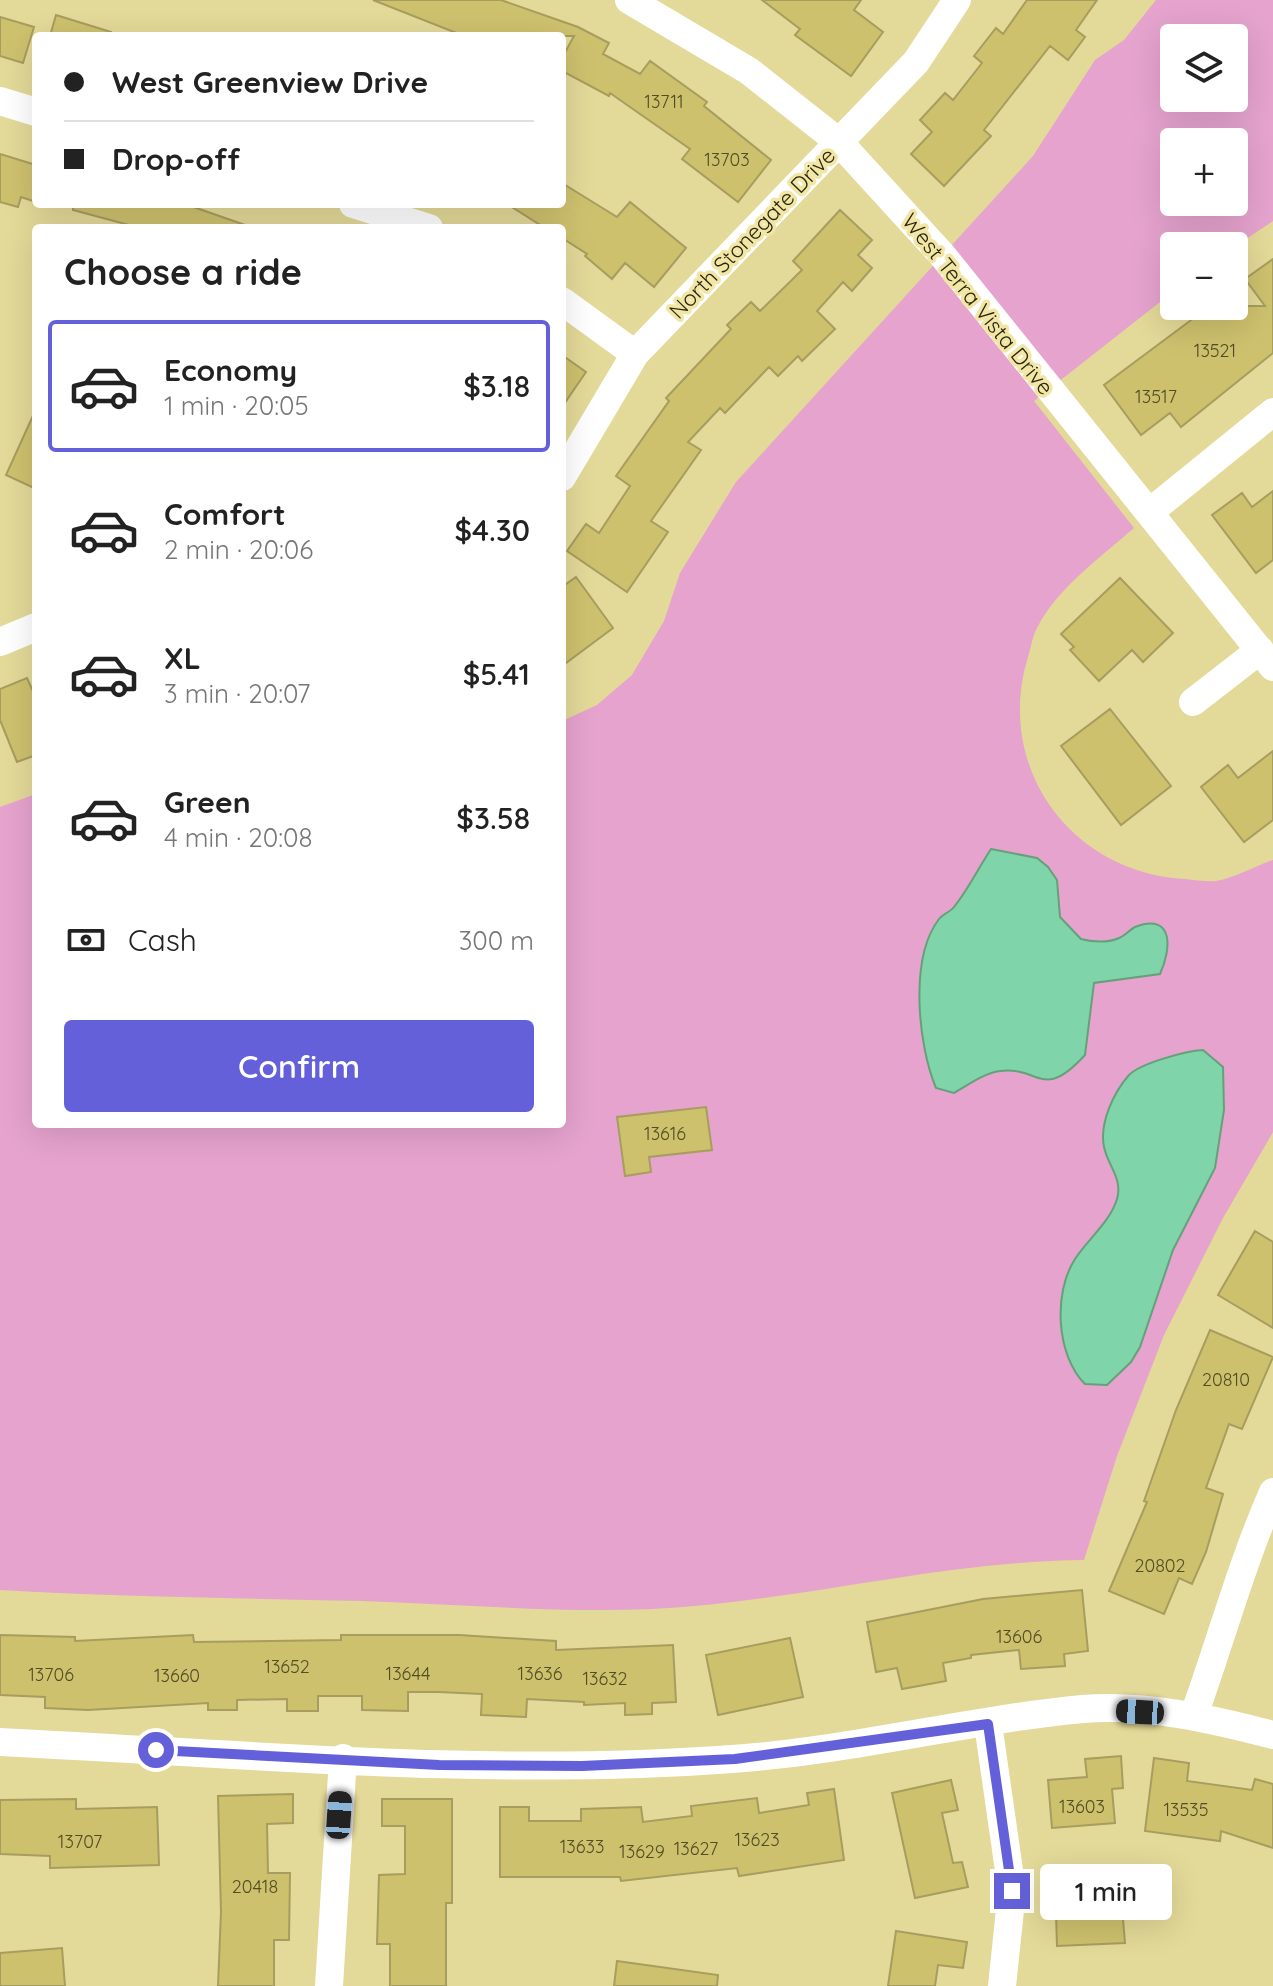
<!DOCTYPE html>
<html lang="en">
<head>
<meta charset="utf-8">
<style>
  :root { --surface:#fff; --page:#f2f2f2; --text:#222; --muted:#767676; --line:#e0e0e0; --accent:#6460d9 }
  body { margin:0; font-family:Quicksand,sans-serif; background:var(--page); color:var(--text); height:100vh; display:flex; flex-direction:column; font-size:30px; white-space:nowrap }
  * { box-sizing:border-box; margin:0 }
  p { font-size:26px; color:var(--muted) }
  .icon { flex:none; width:44px; height:44px; fill:none; stroke:currentColor; stroke-width:2; stroke-linecap:round; stroke-linejoin:round }
  .map { position:relative; flex:1; overflow:hidden }
  .details { position:absolute; left:32px; top:224px; width:534px; height:904px; display:flex; flex-direction:column; background:var(--surface); border-radius:8px; box-shadow:0 8px 32px #0002 }
  .details>* { flex:none }
  .banner { position:absolute; left:32px; top:32px; width:534px; height:176px; border-radius:8px; box-shadow:0 8px 32px #0002; display:grid; align-content:center; height:176px; padding:0 32px; background:var(--surface) }
  .controls { position:absolute; left:1160px; top:24px; display:grid; gap:16px }
  .controls a { display:grid; place-items:center; width:88px; height:88px; border-radius:8px; background:var(--surface); box-shadow:0 8px 32px #0002; font-size:40px }
  .end { position:absolute; width:36px; height:36px; margin:-18px; border:10px solid #6460d9; background:#fff; box-shadow:0 0 0 4px #fff }
  .from { border-radius:50% }
  .bubble { position:absolute; height:56px; border-radius:8px; background:var(--surface); box-shadow:0 8px 32px #0002; font-size:26px; font-weight:600; line-height:56px; text-align:center }
  .car { position:absolute; width:24px; height:48px; margin:-24px -12px; border-radius:10px; box-shadow:0 0 6px 2px #0007; background:linear-gradient(#222 24%,#8ab4d8 0 40%,#222 0 76%,#8ab4d8 0 86%,#222 0) }
  .banner b { display:flex; align-items:center; gap:28px; height:76px; font-size:30px }
  .banner b+b { border-top:2px solid var(--line) }
  .banner i { width:20px; height:20px; background:var(--text) }
  ul { padding:0; list-style:none }
  li { display:flex; align-items:center; gap:24px; height:132px; margin:0 16px 12px; padding:0 16px; border:4px solid transparent; border-radius:8px }
  li div { flex:1 }
  li b { display:block; font-size:30px }
  li em { font-style:normal; font-weight:600 }
  li.active { border-color:var(--accent) }
  li>.icon { width:72px; height:72px; stroke-width:1.5 }
  h2 { padding:0 32px; font-size:36px; line-height:96px }
  .pay { display:flex; align-items:center; gap:20px; height:88px; padding:0 32px; font-size:30px }
  .pay p { margin-inline-start:auto }
  .cta { display:flex; gap:16px; margin-top:auto; padding:16px 32px }
  .cta a { flex:1; height:92px; border-radius:8px; background:var(--accent); color:#fff; font-size:32px; font-weight:600; line-height:92px; text-align:center }
  .map>svg:first-child { display:block }
</style>
</head>
<body>
<div class="map">
<svg width="1273" height="1986" viewBox="0 0 1273 1986">
  <rect width="100%" height="100%" fill="#e3d998"/>
  <path fill="#e5a3ce" fill-rule="evenodd" d="M1156 0H1273V221L1234 247 1174 246V291L1034 401 1134 528C1100 558 1058 587 1037 628 1032 637 1031 648 1028 657 994 767 1071 873 1185 879 1195 880 1207 882 1216 881 1235 878 1255 866 1273 860V1132L1223 1218 1164 1335 1117 1456 1084 1560C940 1561 797 1602 652 1609 555 1613 459 1604 362 1601 241 1598 121 1597 0 1590V807L36 794V1124H562V721L597 705 632 675 664 621 680 573 736 482 1033 156 1095 60 1124 40ZM1174 38H1234V98H1174ZM1174 142H1234V202H1174Z"/>
  <path fill="#7fd5a9" stroke="#66a07a" stroke-width="2" d="M991 849 1037 858 1048 867 1057 880 1060 917 1081 939C1091 942 1109 943 1119 938 1125 936 1129 930 1135 927 1175 912 1171 950 1160 974L1094 983 1085 1055C1042 1102 1040 1066 1000 1071 984 1073 968 1085 954 1093L936 1088C918 1045 909 958 939 919 943 914 950 912 954 907 968 890 979 867 991 849Z
    M1203 1050 1223 1067 1224 1110 1215 1168 1173 1250 1140 1347 1131 1362 1107 1385 1085 1384C1056 1355 1053 1293 1075 1259 1088 1239 1110 1222 1117 1199 1123 1179 1108 1166 1104 1147 1099 1123 1114 1092 1129 1075 1141 1063 1186 1051 1203 1050Z"/>
  <path fill="#cec16e" stroke="#a79d5e" stroke-width="2" d="M373 0H501L578 27 609 43 603 54 640 74 650 61 707 102 704 106 771 160 738 202 682 159 690 149 610 93 609 96 562 71V58L574 36H464Z
    M762 0H861L854 10 883 32 851 76 795 35 800 29Z
    M1027 0H1097L1076 30 1085 37 1068 60 1050 46 984 130 991 136 944 186 911 154 932 132 920 120 945 93 953 100 982 63 974 56 996 28 1003 34Z
    M56 15 111 32V36H50Z
    M0 17 34 27 23 63 0 56Z
    M0 154 36 165V202L21 197 18 207 0 202Z
    M562 183 617 217 630 202 686 248 654 287 625 263 612 279 585 256 587 254 562 238V228H545L507 204H562Z
    M73 204H185L248 226 140 228 73 210Z
    M840 210 872 240 858 255 872 268 852 291 843 282 817 311 835 329 802 361 798 356 778 376 769 367 725 413 720 408 688 442 701 450 651 521 668 532 627 592 567 551 586 524 599 533 630 486 616 476 669 401 666 398 731 329 727 325 751 302 760 311 802 270 793 261Z
    M1273 259V353L1181 427 1170 413 1141 435 1104 385 1210 306H1265L1245 279Z
    M562 355 586 372 562 407Z
    M36 409V489L6 475Z
    M1273 491V560L1256 573 1212 515 1242 493 1252 507Z
    M576 577 613 628 562 666V587Z
    M1120 578 1173 633 1143 662 1132 650 1099 681 1070 650 1074 647 1061 634Z
    M27 678 36 698V755L17 762 0 720V689Z
    M1110 709 1171 786 1121 825 1061 746Z
    M1273 751V820L1244 842 1201 787 1228 765 1238 778Z
    M706 1107 712 1150 649 1157 651 1172 625 1176 617 1117Z
    M1255 1231 1273 1242V1328L1218 1295Z
    M1210 1330 1273 1357 1242 1429 1229 1424 1206 1488 1223 1494 1206 1552 1192 1584 1179 1578 1164 1614 1109 1591 1147 1502 1144 1501 1176 1410Z
    M1082 1590 1088 1651 1064 1654 1065 1666 1021 1669 1019 1650 971 1655V1658L943 1663 946 1681 902 1689 897 1668 876 1672 867 1622 983 1599Z
    M0 1635 75 1637V1641L193 1635 194 1642 341 1640V1635H459L556 1641V1650L673 1645 676 1702 652 1703V1714L625 1715V1703L584 1705V1702L527 1699 526 1717 481 1715 482 1694 439 1692H408V1711L362 1710V1696H318V1711H287V1699L237 1700V1710H208V1703L88 1710 45 1708V1697L0 1695Z
    M790 1638 803 1697 718 1715 706 1655Z
    M1121 1756 1123 1788 1112 1789 1115 1823 1052 1828 1048 1780 1087 1777 1085 1759Z
    M1154 1758 1189 1763 1187 1781 1252 1790 1255 1779 1273 1784V1848L1221 1831 1220 1841 1145 1831Z
    M951 1780 958 1810 942 1813 953 1863 962 1862 968 1887 915 1898 892 1793Z
    M834 1789 844 1860 739 1876 737 1868 621 1881 620 1877H500V1807H529V1821H581V1809L641 1807 643 1822 692 1816 691 1806 757 1798 759 1813 809 1805 807 1793Z
    M293 1794V1823L267 1824 268 1873H290L289 1940H274V1986H218L221 1912 218 1796Z
    M76 1799V1809L157 1807 159 1865 50 1868V1856L0 1854V1800Z
    M382 1799H452V1903H446V1986H390V1944H377L379 1875 405 1874V1826H382Z
    M1119 1871 1125 1943 1057 1946 1056 1914 1076 1913 1073 1874Z
    M896 1931 967 1942 963 1968 938 1965 935 1986H888Z
    M62 1948 65 1986H0V1953Z
    M617 1961 718 1975 717 1986H614Z"/>
  <g fill="none" stroke-linecap="round" stroke-linejoin="round">
    <path stroke="#fff" stroke-width="28" d="M629 0 749 71 839 142 943 256 1273 667
      M0 101 36 112
      M353 204 429 228
      M562 301 635 354
      M562 477 635 354 916 62 957 0
      M1151 511 1273 412
      M0 642 36 627
      M1193 702 1260 650
      M1194 1715C1221 1640 1241 1565 1273 1492
      M988 1724 1012 1891 1002 1986
      M0 1742C244 1754 489 1777 732 1759 850 1751 966 1720 1083 1709 1146 1704 1212 1719 1273 1735
      M329 1986 343 1758"/>
  </g>
  <g fill="none" stroke-linecap="round" stroke-linejoin="round">
    <path stroke="#6460d9" stroke-width="10" d="M156 1750 439 1765 582 1766 735 1759 988 1724 1012 1891"/>
  </g>
  <g text-anchor="middle" dominant-baseline="central" stroke-width="7" stroke-linejoin="round" paint-order="stroke">
    <g font-size="18" fill="#534d24">
      <text x="664" y="101">13711</text>
      <text x="727" y="159">13703</text>
      <text x="1215" y="350">13521</text>
      <text x="1156" y="396">13517</text>
      <text x="665" y="1133">13616</text>
      <text x="1226" y="1379">20810</text>
      <text x="1160" y="1565">20802</text>
      <text x="1019" y="1636">13606</text>
      <text x="287" y="1666">13652</text>
      <text x="408" y="1673">13644</text>
      <text x="540" y="1673">13636</text>
      <text x="51" y="1674">13706</text>
      <text x="177" y="1675">13660</text>
      <text x="605" y="1678">13632</text>
      <text x="1082" y="1806">13603</text>
      <text x="1186" y="1809">13535</text>
      <text x="757" y="1839">13623</text>
      <text x="80" y="1841">13707</text>
      <text x="582" y="1846">13633</text>
      <text x="696" y="1848">13627</text>
      <text x="642" y="1851">13629</text>
      <text x="255" y="1886">20418</text>
    </g>
    <g font-size="22" fill="#2a260c" stroke="#f1e6a5">
      <text transform="translate(752 233) rotate(-46)">North Stonegate Drive</text>
      <text transform="translate(978 304) rotate(51)">West Terra Vista Drive</text>
    </g>
  </g>
</svg>
<div class="controls">
<a><svg class="icon" aria-label="layers" viewBox="0 0 24 24"><path d="M12 4l9 5-9 5-9-5zM3 14l9 5 9-5"/></svg></a>
<a>+</a>
<a>−</a>
</div>
<i class="end from" style="left:156px;top:1750px"></i>
<i class="end" style="left:1012px;top:1891px"></i>
<div class="bubble" style="left:1040px;top:1864px;width:132px">1 min</div>
<i class="car" style="left:1140px;top:1712px;rotate:273deg"></i>
<i class="car" style="left:339px;top:1815px;rotate:4deg"></i>
<div class="banner">
<b><i class="from"></i>West Greenview Drive</b>
<b><i></i>Drop-off</b>
</div>
<section class="details">
<h2>Choose a ride</h2>
<ul>
<li class="active"><svg class="icon" aria-label="car" viewBox="0 0 24 24"><path d="M5 17H2v-5l4-1 3-4h7l3 4 3 1v5h-3M9 17h6M6 11h13"/><circle cx="7" cy="17" r="2"/><circle cx="17" cy="17" r="2"/></svg><div><b>Economy</b><p>1 min · 20:05</p></div><em>$3.18</em></li>
<li><svg class="icon" aria-label="car" viewBox="0 0 24 24"><path d="M5 17H2v-5l4-1 3-4h7l3 4 3 1v5h-3M9 17h6M6 11h13"/><circle cx="7" cy="17" r="2"/><circle cx="17" cy="17" r="2"/></svg><div><b>Comfort</b><p>2 min · 20:06</p></div><em>$4.30</em></li>
<li><svg class="icon" aria-label="car" viewBox="0 0 24 24"><path d="M5 17H2v-5l4-1 3-4h7l3 4 3 1v5h-3M9 17h6M6 11h13"/><circle cx="7" cy="17" r="2"/><circle cx="17" cy="17" r="2"/></svg><div><b>XL</b><p>3 min · 20:07</p></div><em>$5.41</em></li>
<li><svg class="icon" aria-label="car" viewBox="0 0 24 24"><path d="M5 17H2v-5l4-1 3-4h7l3 4 3 1v5h-3M9 17h6M6 11h13"/><circle cx="7" cy="17" r="2"/><circle cx="17" cy="17" r="2"/></svg><div><b>Green</b><p>4 min · 20:08</p></div><em>$3.58</em></li>
</ul>
<div class="pay"><svg class="icon" aria-label="cash" viewBox="0 0 24 24"><path d="M3 7h18v10H3z"/><circle cx="12" cy="12" r="2"/></svg>Cash<p>300 m</p></div>
<div class="cta"><a>Confirm</a></div>
</section>
</div>
</body>
</html>
